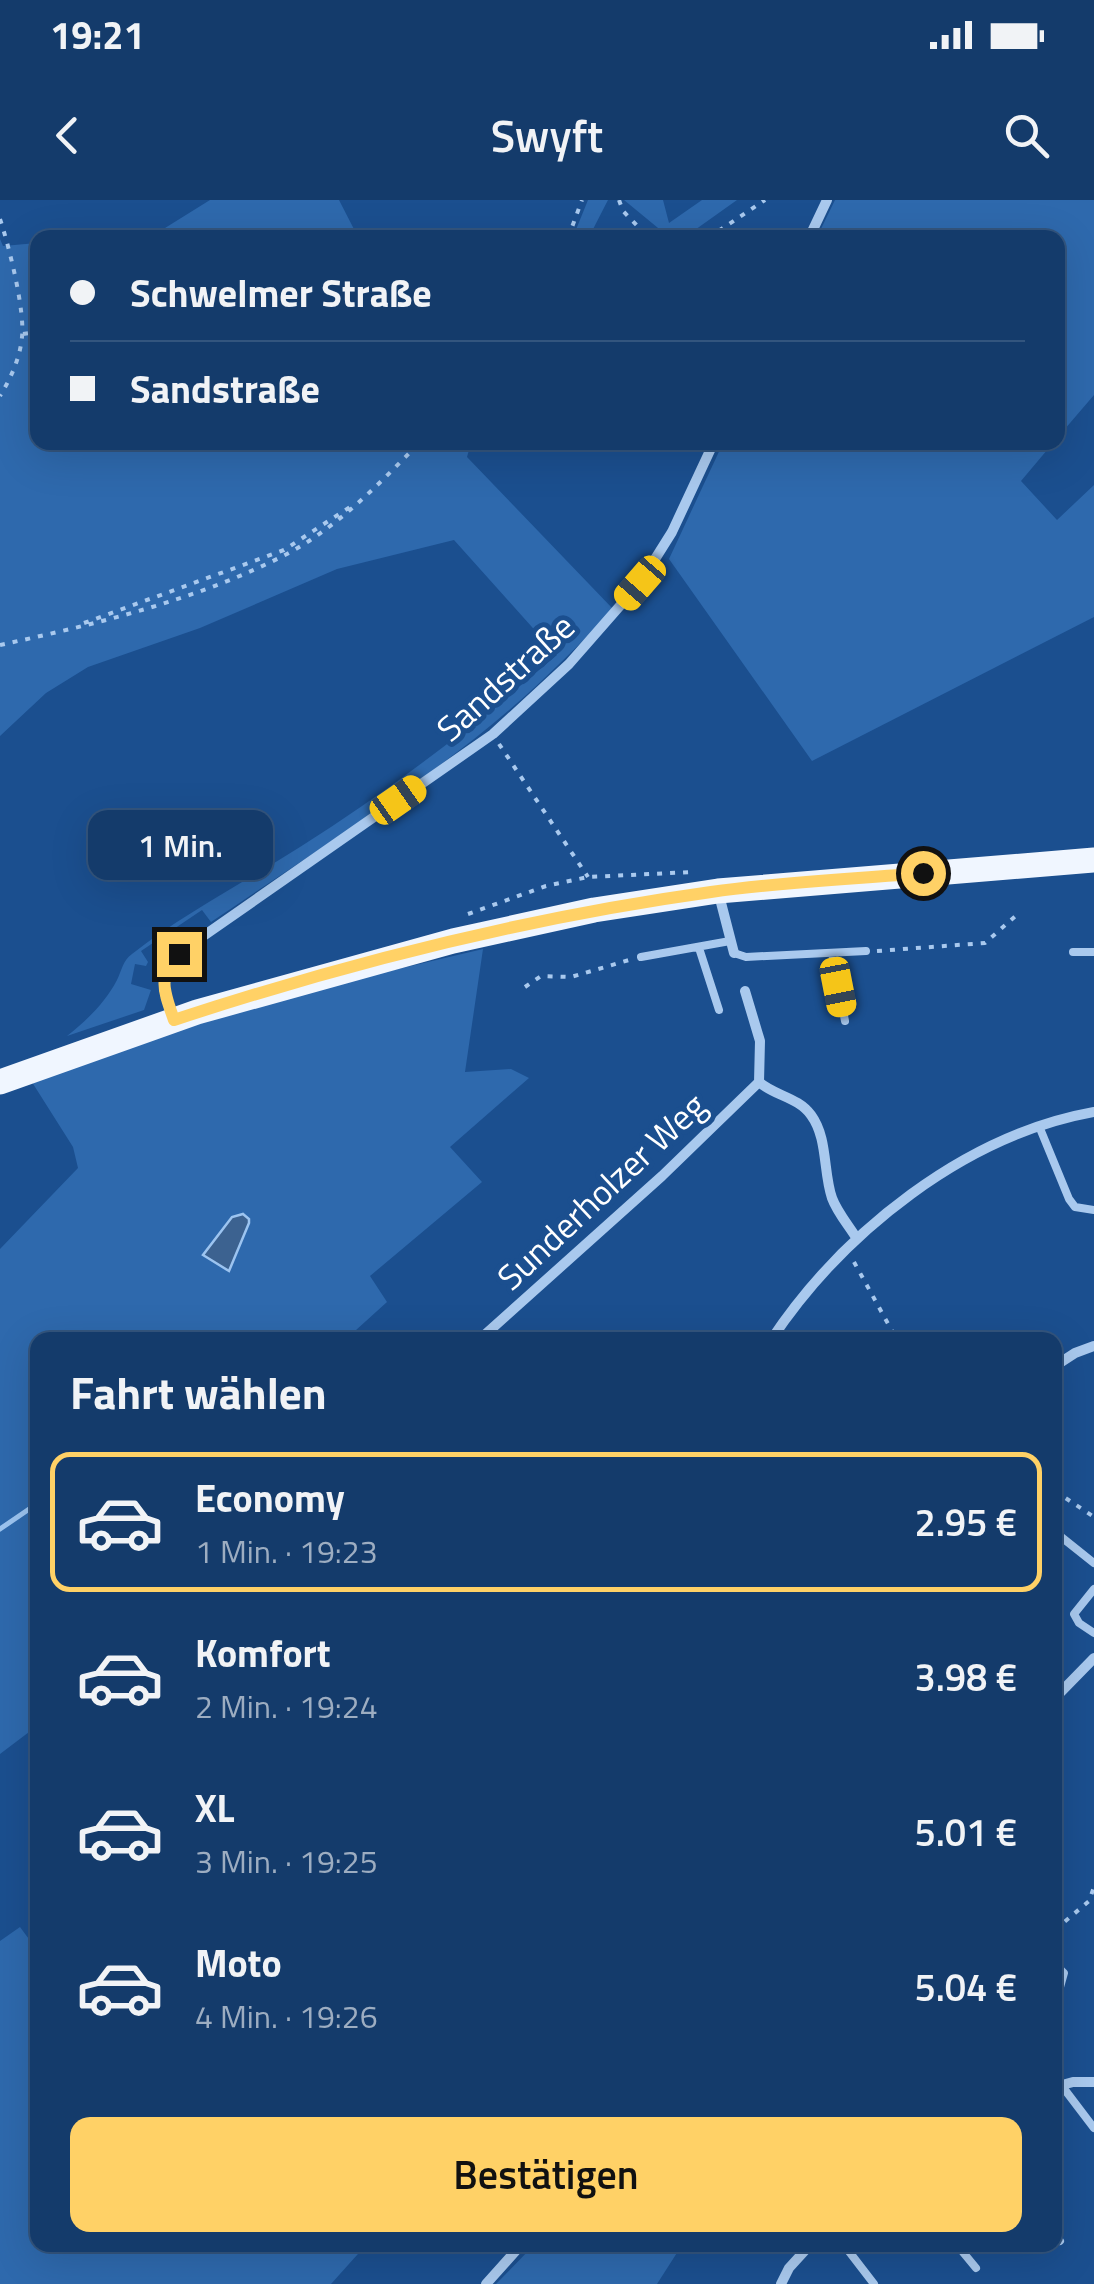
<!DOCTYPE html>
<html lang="de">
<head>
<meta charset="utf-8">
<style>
  :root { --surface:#143b6b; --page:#214673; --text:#f1f3f6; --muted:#9dadc1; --line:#33557e; --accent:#ffd166 }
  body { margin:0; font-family:"Titillium Web",sans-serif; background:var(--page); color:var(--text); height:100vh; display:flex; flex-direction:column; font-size:38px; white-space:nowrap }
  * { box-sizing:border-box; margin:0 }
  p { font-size:32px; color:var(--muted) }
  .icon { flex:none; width:55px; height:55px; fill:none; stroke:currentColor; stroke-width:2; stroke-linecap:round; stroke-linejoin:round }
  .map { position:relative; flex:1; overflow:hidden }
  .drawer { position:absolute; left:30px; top:1132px; width:1032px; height:920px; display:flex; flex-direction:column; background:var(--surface); border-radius:20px; box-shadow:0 10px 40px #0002,0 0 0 2px var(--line) }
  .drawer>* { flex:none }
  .hud { position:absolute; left:30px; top:30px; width:1035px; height:220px; border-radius:20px; box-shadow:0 10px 40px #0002,0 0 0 2px var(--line); display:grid; align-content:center; height:220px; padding:0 40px; background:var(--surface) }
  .end { position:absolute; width:45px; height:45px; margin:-22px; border:12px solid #ffd166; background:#111; box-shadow:0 0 0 5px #111 }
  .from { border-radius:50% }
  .bubble { position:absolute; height:70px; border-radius:20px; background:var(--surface); box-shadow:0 10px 40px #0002,0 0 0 2px var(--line); font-size:32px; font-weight:600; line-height:70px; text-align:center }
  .car { position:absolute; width:30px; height:60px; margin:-30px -15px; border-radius:12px; box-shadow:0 0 8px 2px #0007; background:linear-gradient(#f5c518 24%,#345 0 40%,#f5c518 0 76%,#345 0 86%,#f5c518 0) }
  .hud b { display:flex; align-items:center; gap:35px; height:95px; font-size:38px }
  .hud b+b { border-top:2px solid var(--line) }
  .hud i { width:25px; height:25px; background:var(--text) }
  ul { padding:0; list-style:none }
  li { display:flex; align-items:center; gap:30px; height:140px; margin:0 20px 15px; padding:0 20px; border:5px solid transparent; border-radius:20px }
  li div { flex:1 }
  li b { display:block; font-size:38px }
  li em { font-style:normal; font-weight:600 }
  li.on { border-color:var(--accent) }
  li>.icon { width:90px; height:90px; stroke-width:1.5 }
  h2 { padding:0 40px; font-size:45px; line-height:120px }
  .button { display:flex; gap:20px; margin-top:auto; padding:20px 40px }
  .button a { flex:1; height:115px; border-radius:20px; background:var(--accent); color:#111; font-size:40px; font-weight:600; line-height:115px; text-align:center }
  .status { display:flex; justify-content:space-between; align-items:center; height:70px; padding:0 50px; background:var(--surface); direction:ltr }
  .status svg { height:28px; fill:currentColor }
  header { display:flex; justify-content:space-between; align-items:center; height:130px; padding:0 40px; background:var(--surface); font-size:45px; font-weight:600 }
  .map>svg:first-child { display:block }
</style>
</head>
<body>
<div class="status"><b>19:21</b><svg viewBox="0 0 49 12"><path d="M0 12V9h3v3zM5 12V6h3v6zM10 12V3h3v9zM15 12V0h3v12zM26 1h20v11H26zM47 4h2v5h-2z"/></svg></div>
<header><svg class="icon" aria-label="back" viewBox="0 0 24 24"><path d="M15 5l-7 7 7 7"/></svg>Swyft<svg class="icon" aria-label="search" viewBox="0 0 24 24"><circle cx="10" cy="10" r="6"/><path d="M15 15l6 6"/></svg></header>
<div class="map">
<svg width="1094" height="2084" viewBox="0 0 1094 2084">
  <rect width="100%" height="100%" fill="#1b4f8f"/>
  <path fill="#2e69ad" d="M210 0H339L358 37H98L157 33Z
    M588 0H608L589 37H573Z
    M624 0H663L669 23 702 0H737L685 37H669Z
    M835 0H1094V195L1058 237V38L817 37Z
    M0 39 3 46 37 43 38 242 471 243 467 257 613 409C570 455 524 500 474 539 390 605 299 662 211 722L202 710 141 751 148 762 146 766 135 764 131 784 151 790 144 810 67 836C87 820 105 803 117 780 122 770 123 760 132 754 185 713 243 683 300 647 390 590 475 525 557 455L454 340 337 369 200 428 88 467 46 493 0 536Z
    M723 243H1053L1021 281 1057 320 1094 285V417L812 561 669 359Z
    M483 749 465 872 511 869 529 878 450 947 482 982 370 1076 387 1102 345 1140H38L37 1526 0 1554V1049L78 968 73 947 30 879 177 828 309 790Z
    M20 1727 37 1750 38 2045H366L331 2084H0V1741Z
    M534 2045H682L657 2084H496Z"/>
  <path fill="#3c6290" stroke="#9cc4f0" stroke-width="2.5" d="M243 1014 249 1019V1023L229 1071 203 1055 232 1017Z"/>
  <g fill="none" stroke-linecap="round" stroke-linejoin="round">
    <path stroke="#9cc4f0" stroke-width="5" d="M0 1329 38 1303"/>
    <path stroke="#a9c9ee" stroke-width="4" stroke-dasharray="5 8" stroke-linecap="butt" d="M619 0 623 11 649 38
      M0 19C9 46 25 110 22 137 20 158 11 178 0 196
      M568 38 582 0
      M708 38 765 0
      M23 134 38 132
      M84 423 284 350 353 305
      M0 445C96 424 197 400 285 355 337 328 379 284 420 242
      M499 544 588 677
      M468 714 546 686 588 677 691 672
      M877 751 985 743 1020 712
      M525 787 541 776 571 777 629 760
      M854 1062 897 1140
      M1055 1291 1094 1317
      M1055 1730 1089 1701 1094 1687"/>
    <path stroke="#a9c9ee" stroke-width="8" d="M699 748 719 810
      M1073 752H1094
      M734 753 746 757 866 751
      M832 753 845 821
      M641 757 730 741
      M1039 926 1069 999 1075 1007 1094 1010
      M1055 1332 1094 1363
      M1094 1389 1074 1414 1079 1423 1094 1433
      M1055 1773 1060 1769 1064 1773 1055 1805
      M1062 1886 1094 1928
      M1055 2034 1060 2041
      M844 2045 874 2084
      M957 2045 976 2068"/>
    <path stroke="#a9c9ee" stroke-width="10" d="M809 38 827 0
      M718 691 734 753
      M173 818C163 790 157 776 179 753L493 534 569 464 640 383 672 332 714 242
      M759 882C775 896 798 897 811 915 828 938 823 972 832 998 837 1012 849 1026 857 1039
      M479 1140 662 976 759 882 760 841 745 791
      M771 1140C843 1032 965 935 1094 912
      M1055 1166 1075 1153 1094 1146
      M1055 1498 1094 1458
      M1055 1887 1073 1882H1094
      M486 2084 521 2045
      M781 2084 789 2068 810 2045"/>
    <path stroke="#f0f6ff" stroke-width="25" d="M0 882 197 812 453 741 594 710 718 691 1094 660"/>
  </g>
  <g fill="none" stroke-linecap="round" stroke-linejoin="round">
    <path stroke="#ffd166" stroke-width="12" d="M179 754C157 777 164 791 174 820 347 763 531 717 711 692 781 682 853 679 923 673"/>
  </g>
  <g text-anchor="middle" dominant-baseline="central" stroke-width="10" stroke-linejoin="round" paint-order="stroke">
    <g font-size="35" fill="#fff" stroke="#1b4f8f">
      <text transform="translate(505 477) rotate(-42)">Sandstraße</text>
      <text transform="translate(601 991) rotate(-43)">Sunderholzer Weg</text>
    </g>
  </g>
</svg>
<i class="end from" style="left:923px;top:673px"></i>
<i class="end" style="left:179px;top:754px"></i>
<div class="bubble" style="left:88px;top:610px;width:185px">1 Min.</div>
<i class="car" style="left:640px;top:383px;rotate:221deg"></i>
<i class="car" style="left:398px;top:600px;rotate:55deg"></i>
<i class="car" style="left:838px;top:787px;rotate:169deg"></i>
<div class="hud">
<b><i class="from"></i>Schwelmer Straße</b>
<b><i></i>Sandstraße</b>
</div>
<section class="drawer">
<h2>Fahrt wählen</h2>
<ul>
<li class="on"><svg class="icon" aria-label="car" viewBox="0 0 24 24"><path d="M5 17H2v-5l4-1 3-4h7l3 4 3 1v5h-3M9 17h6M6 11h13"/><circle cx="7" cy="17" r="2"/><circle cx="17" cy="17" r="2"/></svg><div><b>Economy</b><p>1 Min. · 19:23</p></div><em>2.95 €</em></li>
<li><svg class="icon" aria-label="car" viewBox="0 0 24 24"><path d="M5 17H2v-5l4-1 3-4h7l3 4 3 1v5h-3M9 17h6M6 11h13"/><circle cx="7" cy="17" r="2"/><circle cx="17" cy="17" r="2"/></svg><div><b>Komfort</b><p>2 Min. · 19:24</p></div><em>3.98 €</em></li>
<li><svg class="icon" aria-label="car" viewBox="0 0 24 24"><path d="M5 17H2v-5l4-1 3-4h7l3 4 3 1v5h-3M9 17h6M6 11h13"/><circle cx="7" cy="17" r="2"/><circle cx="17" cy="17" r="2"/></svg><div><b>XL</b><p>3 Min. · 19:25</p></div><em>5.01 €</em></li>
<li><svg class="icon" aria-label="car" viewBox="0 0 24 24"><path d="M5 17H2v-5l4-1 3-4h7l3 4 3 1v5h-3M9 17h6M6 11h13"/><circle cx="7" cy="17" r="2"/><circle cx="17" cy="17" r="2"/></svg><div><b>Moto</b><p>4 Min. · 19:26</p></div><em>5.04 €</em></li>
</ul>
<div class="button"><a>Bestätigen</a></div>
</section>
</div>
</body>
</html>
